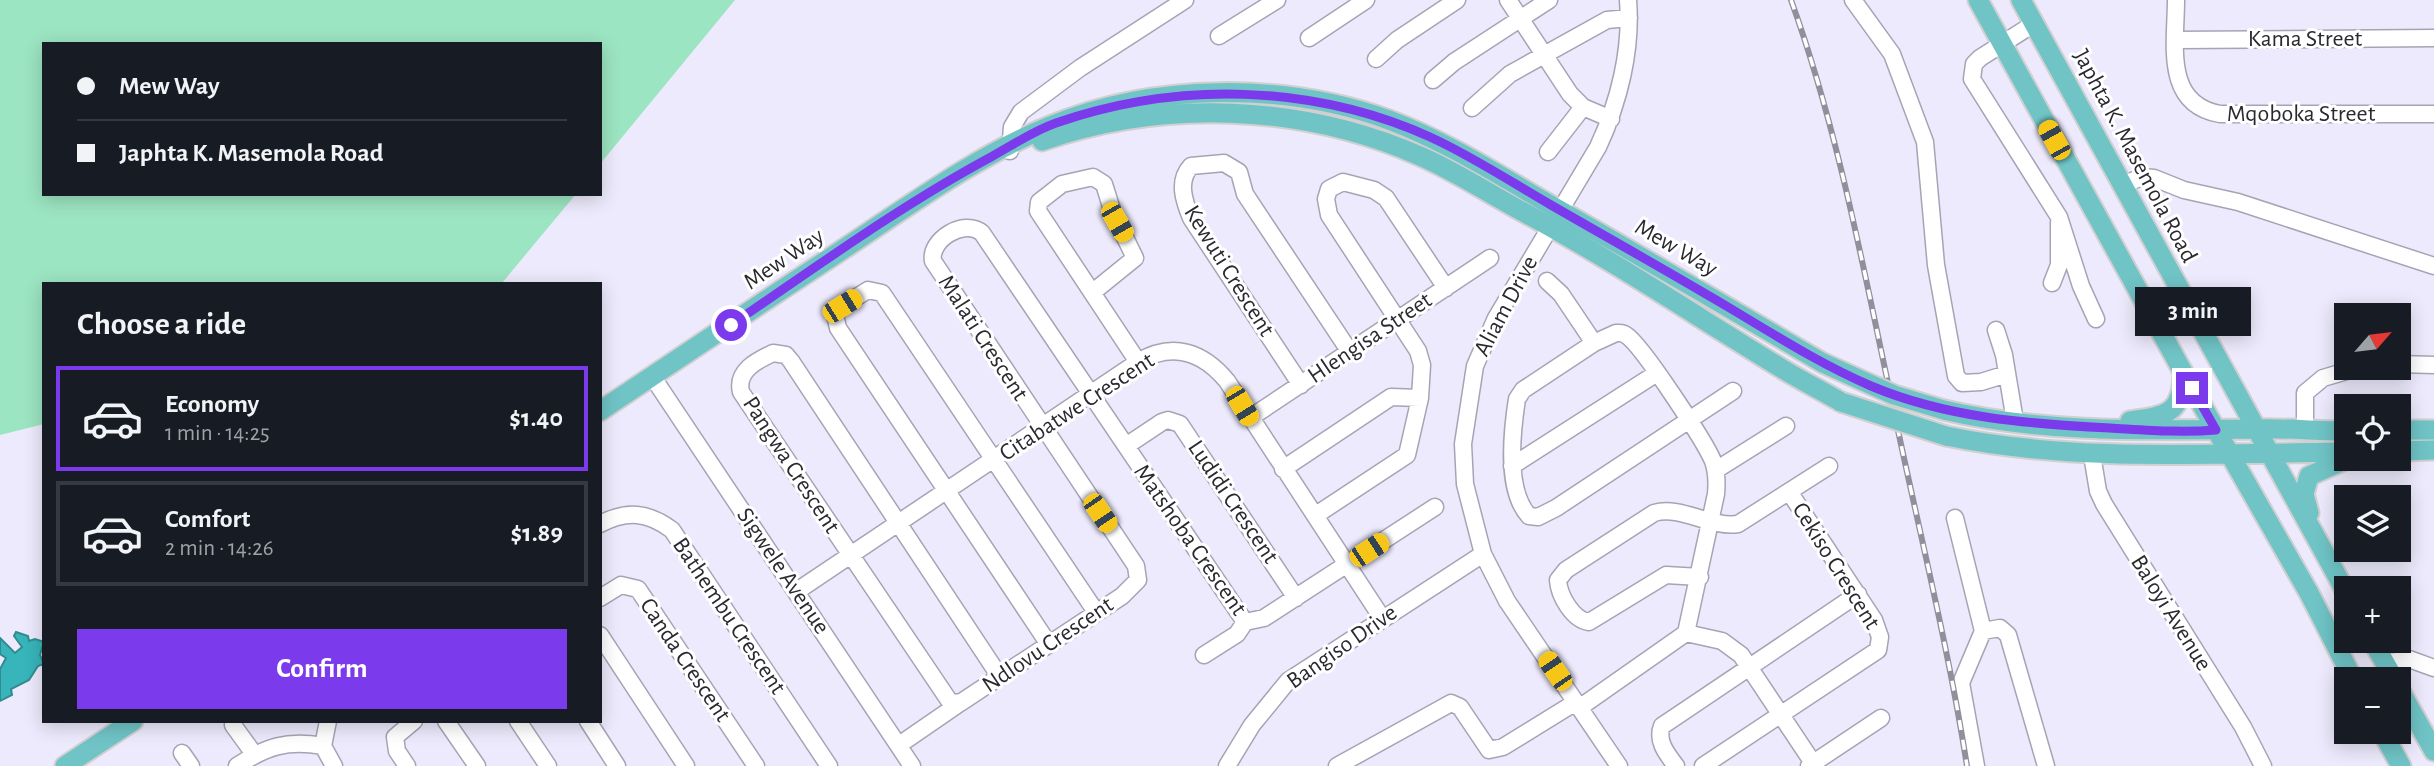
<!DOCTYPE html>
<html lang="en">
<head>
<meta charset="utf-8">
<style>
  :root { --surface:#171b24; --page:#242831; --text:#f1f3f6; --muted:#9ea1a6; --line:#363941; --accent:#7c3aed }
  body { margin:0; font-family:"Alegreya Sans",sans-serif; background:var(--page); color:var(--text); height:100vh; display:flex; flex-direction:column; font-size:26px; white-space:nowrap }
  * { box-sizing:border-box; margin:0 }
  p { font-size:23px; color:var(--muted) }
  .icon { flex:none; width:38px; height:38px; fill:none; stroke:currentColor; stroke-width:2; stroke-linecap:round; stroke-linejoin:round }
  .map { position:relative; flex:1; overflow:hidden }
  .panel { position:absolute; left:42px; top:282px; width:560px; height:441px; display:flex; flex-direction:column; background:var(--surface); border-radius:0px; box-shadow:0 4px 18px #0003 }
  .panel>* { flex:none }
  .banner { position:absolute; left:42px; top:42px; width:560px; height:154px; border-radius:0px; box-shadow:0 4px 18px #0003; display:grid; align-content:center; height:154px; padding:0 35px; background:var(--surface) }
  .needle { width:46px; rotate:62deg }
  .controls { position:absolute; left:2334px; top:303px; display:grid; gap:14px }
  .controls a { display:grid; place-items:center; width:77px; height:77px; border-radius:0px; background:var(--surface); box-shadow:0 4px 18px #0003; font-size:35px }
  .end { position:absolute; width:32px; height:32px; margin:-16px; border:9px solid #7c3aed; background:#fff; box-shadow:0 0 0 4px #fff }
  .from { border-radius:50% }
  .bubble { position:absolute; height:49px; border-radius:0px; background:var(--surface); box-shadow:0 4px 18px #0003; font-size:23px; font-weight:700; line-height:49px; text-align:center }
  .car { position:absolute; width:21px; height:42px; margin:-21px -10px; border-radius:9px; box-shadow:0 0 5px 2px #0007; background:linear-gradient(#f5c518 24%,#345 0 40%,#f5c518 0 76%,#345 0 86%,#f5c518 0) }
  .banner b { display:flex; align-items:center; gap:24px; height:66px; font-size:26px }
  .banner b+b { border-top:2px solid var(--line) }
  .banner i { width:18px; height:18px; background:var(--text) }
  ul { padding:0; list-style:none }
  li { display:flex; align-items:center; gap:21px; height:105px; margin:0 14px 10px; padding:0 21px; border:4px solid var(--line); border-radius:0px }
  li div { flex:1 }
  li b { display:block; font-size:26px }
  li em { font-style:normal; font-weight:700 }
  li.active { border-color:var(--accent) }
  li>.icon { width:63px; height:63px; stroke-width:1.5 }
  h2 { padding:0 35px; font-size:32px; line-height:84px }
  .primary-button { display:flex; gap:14px; margin-top:auto; padding:14px 35px }
  .primary-button a { flex:1; height:80px; border-radius:0px; background:var(--accent); color:#fff; font-size:28px; font-weight:700; line-height:80px; text-align:center }
  .map>svg:first-child { display:block }
</style>
</head>
<body>
<div class="map">
<svg width="2434" height="766" viewBox="0 0 2434 766">
  <rect width="100%" height="100%" fill="#eceafc"/>
  <path fill="#9ce5c2" d="M0 0H735L600 164V44H44V194H576L502 283 44 284V424L0 435Z"/>
  <path fill="#37b5ba" stroke="#338b91" stroke-width="2" d="M16 632 28 636 29 641 35 639 44 642 40 655 44 664 38 666 29 680 11 689 12 695 0 701V669L6 658 0 654V638L15 653 22 647 14 636Z"/>
  <g fill="none" stroke-linecap="round" stroke-linejoin="round">
    <g stroke="#a6a4b4" stroke-width="19">
      <path id="minor" d="M1508 0 1570 94 1583 107 1611 119
        M1853 0 1892 54 1925 142 1936 265 1956 376 1962 383 1981 382 2007 374
        M2176 0C2176 43 2163 104 2220 114H2434
        M2035 23 1980 58 1974 64 1972 79 2059 217 2081 286 2096 319
        M1219 36 1277 0
        M1309 38 1366 0
        M2176 40 2434 38
        M1376 59 1397 40 1457 0
        M1433 80 1454 62 1549 0
        M1472 108 1510 74 1607 20 1629 18
        M1010 151 1012 127 1021 112 1080 68 1185 0
        M1548 152 1583 107
        M2122 185 2142 177 2154 178 2184 190 2238 202 2434 266
        M1547 281 1561 294 1594 343
        M2052 283 2059 265V222
        M1093 292 1135 258 1113 213 1104 184 1093 177 1062 184 1039 202 1038 211 1138 362
        M1996 330 2004 355 2015 421
        M2399 364 2434 365
        M652 376 912 766
        M1301 385 1191 218C1184 201 1177 181 1191 166L1224 163 1239 172 1245 194 1350 352
        M1250 418 1490 258
        M2305 430V393L2323 378 2357 368
        M1126 446 1162 422 1168 420 1180 424 1296 598
        M2092 455 2098 491 2104 504 2243 727 2263 766
        M1512 466 1657 373
        M1283 469 1391 397 1420 398
        M1716 470 1786 426
        M1316 515 1407 455 1420 398 1422 365 1418 351 1329 215 1326 199 1329 189 1343 182 1374 190 1386 198 1446 288
        M1955 518 1983 631 2000 628 2008 635 2046 766
        M600 524C627 510 648 512 672 530L829 766
        M1700 577 1666 575 1589 622C1573 620 1559 596 1558 580L1566 570 1654 513C1681 505 1710 528 1738 524L1829 466
        M797 591 1138 362C1173 341 1203 352 1227 381L1382 618
        M600 598 621 585 638 589 756 766
        M1686 633 1716 494C1717 483 1717 472 1713 461 1705 442 1642 345 1626 335 1622 332 1621 333 1616 333L1594 343 1523 390 1517 399C1512 431 1505 490 1529 516L1538 517 1556 508 1733 391
        M1686 633 1722 641 1741 655 1815 766
        M600 635 686 766
        M1048 643 838 328 835 315 842 306 868 290 882 293 1096 612
        M1204 655 1237 634 1245 622
        M2385 663 2409 659 2434 668
        M1000 677 791 361 786 355 773 353C756 361 736 371 741 392L950 702 960 703 1122 596 1138 580 1136 566 933 261C929 240 964 218 982 233L1245 622 1264 618 1435 507
        M1579 708 1686 633
        M328 721 323 746 334 766
        M446 721 477 766
        M518 721 548 766
        M588 721 617 766
        M233 725 254 754
        M899 745 960 703
        M182 753 191 766
        M237 766C267 746 287 740 323 746
        M407 766 397 751 395 737 414 721
        M1227 766 1252 725 1288 681 1483 554
        M1337 766 1451 703 1460 707 1489 750 1503 747 1576 702
        M1619 766 1507 601 1483 554 1465 484 1463 444 1475 366 1496 318 1598 147C1619 102 1632 50 1628 0
        M1676 766C1667 754 1656 741 1662 726L1858 594
        M1703 766 1878 650 1880 637 1874 620 1790 493
        M1809 766 1881 718
        M1976 766 1961 683 1983 631"/>
    </g>
    <g stroke="#d0d0d1" stroke-width="23">
      <path id="major" d="M1978 0 2183 372 2309 593 2353 679
        M2021 0 2347 594
        M1042 141C1164 99 1301 104 1420 156 1457 172 1491 195 1527 214 1614 261 1696 316 1781 368 1800 380 1821 390 1841 402
        M1944 410C2045 434 2153 430 2256 429 2287 428 2317 431 2347 431
        M600 411C681 357 761 303 842 250 909 206 976 156 1050 126 1153 83 1284 82 1389 120 1448 142 1500 176 1554 207 1644 258 1734 311 1823 363
        M2130 421C2166 416 2183 414 2183 372
        M2399 430H2434
        M1946 436C2079 463 2212 453 2347 452
        M2399 451 2434 450
        M2309 513 2304 494 2309 476 2349 458
        M2372 640 2394 679
        M2399 689 2434 751
        M2382 732 2401 766
        M65 766 133 721"/>
    </g>
    <use href="#minor" stroke="#fff" stroke-width="16"/>
    <use href="#major" stroke="#70c4c6" stroke-width="19"/>
    <g stroke="#908f9b" stroke-width="6">
      <path id="rail" d="M1791 0C1838 130 1863 267 1892 402 1917 523 1948 644 1967 766"/>
    </g>
    <use href="#rail" stroke="#fff" stroke-width="3.5" stroke-dasharray="10" stroke-linecap="butt"/>
    <g stroke="#d0d0d1" stroke-width="23" stroke-linecap="butt">
      <path id="major-bridge" d="M1823 363 1894 395 1944 410
        M1841 402 1946 436"/>
    </g>
    <use href="#major-bridge" stroke="#70c4c6" stroke-width="19"/>
  </g>
  <g fill="none" stroke-linecap="round" stroke-linejoin="round">
    <path stroke="#7c3aed" stroke-width="9" d="M731 325C816 267 900 206 991 157 1013 145 1033 131 1056 123 1178 81 1312 84 1430 137 1472 156 1511 182 1551 205 1610 239 1669 272 1728 307 1775 335 1820 364 1871 386 1947 418 2029 424 2110 428 2146 430 2181 433 2216 430L2192 388"/>
  </g>
  <g text-anchor="middle" dominant-baseline="central" stroke-width="6" stroke-linejoin="round" paint-order="stroke">
    <g font-size="24" fill="#2a2930" stroke="#fff">
      <text x="2305" y="39">Kama Street</text>
      <text x="2301" y="114">Mqoboka Street</text>
      <text transform="translate(2135 156) rotate(62)">Japhta K. Masemola Road</text>
      <text transform="translate(1676 248) rotate(30)">Mew Way</text>
      <text transform="translate(784 259) rotate(-34)">Mew Way</text>
      <text transform="translate(1229 271) rotate(58)">Kewuti Crescent</text>
      <text transform="translate(1506 306) rotate(-62)">Aliam Drive</text>
      <text transform="translate(983 338) rotate(57)">Malati Crescent</text>
      <text transform="translate(1370 338) rotate(-34)">Hlengisa Street</text>
      <text transform="translate(1077 407) rotate(-33)">Citabatwe Crescent</text>
      <text transform="translate(791 465) rotate(57)">Pangwa Crescent</text>
      <text transform="translate(1233 502) rotate(56)">Ludidi Crescent</text>
      <text transform="translate(1190 540) rotate(55)">Matshoba Crescent</text>
      <text transform="translate(1836 566) rotate(58)">Cekiso Crescent</text>
      <text transform="translate(783 571) rotate(56)">Sigwele Avenue</text>
      <text transform="translate(2171 613) rotate(58)">Baloyi Avenue</text>
      <text transform="translate(729 616) rotate(56)">Bathembu Crescent</text>
      <text transform="translate(1048 645) rotate(-34)">Ndlovu Crescent</text>
      <text transform="translate(1342 647) rotate(-35)">Bangiso Drive</text>
      <text transform="translate(685 660) rotate(56)">Canda Crescent</text>
    </g>
  </g>
</svg>
<div class="controls">
<a><svg class="needle" viewBox="-14 -14 28 28"><path d="M0-13l5 13h-10z" fill="#e53935"/><path d="M0 13l5-13h-10z" fill="#9ea1a6"/></svg></a>
<a><svg class="icon" aria-label="locate" viewBox="0 0 24 24"><circle cx="12" cy="12" r="6"/><path d="M12 2v4M12 18v4M2 12h4M18 12h4"/></svg></a>
<a><svg class="icon" aria-label="layers" viewBox="0 0 24 24"><path d="M12 4l9 5-9 5-9-5zM3 14l9 5 9-5"/></svg></a>
<a>+</a>
<a>−</a>
</div>
<i class="end from" style="left:731px;top:325px"></i>
<i class="end" style="left:2192px;top:388px"></i>
<div class="bubble" style="left:2135px;top:287px;width:116px">3 min</div>
<i class="car" style="left:2054px;top:140px;rotate:331deg"></i>
<i class="car" style="left:1117px;top:222px;rotate:150deg"></i>
<i class="car" style="left:842px;top:306px;rotate:58deg"></i>
<i class="car" style="left:1242px;top:406px;rotate:149deg"></i>
<i class="car" style="left:1100px;top:513px;rotate:146deg"></i>
<i class="car" style="left:1369px;top:550px;rotate:57deg"></i>
<i class="car" style="left:1555px;top:671px;rotate:326deg"></i>
<div class="banner">
<b><i class="from"></i>Mew Way</b>
<b><i></i>Japhta K. Masemola Road</b>
</div>
<section class="panel">
<h2>Choose a ride</h2>
<ul>
<li class="active"><svg class="icon" aria-label="car" viewBox="0 0 24 24"><path d="M5 17H2v-5l4-1 3-4h7l3 4 3 1v5h-3M9 17h6M6 11h13"/><circle cx="7" cy="17" r="2"/><circle cx="17" cy="17" r="2"/></svg><div><b>Economy</b><p>1 min · 14:25</p></div><em>$1.40</em></li>
<li><svg class="icon" aria-label="car" viewBox="0 0 24 24"><path d="M5 17H2v-5l4-1 3-4h7l3 4 3 1v5h-3M9 17h6M6 11h13"/><circle cx="7" cy="17" r="2"/><circle cx="17" cy="17" r="2"/></svg><div><b>Comfort</b><p>2 min · 14:26</p></div><em>$1.89</em></li>
</ul>
<div class="primary-button"><a>Confirm</a></div>
</section>
</div>
</body>
</html>
